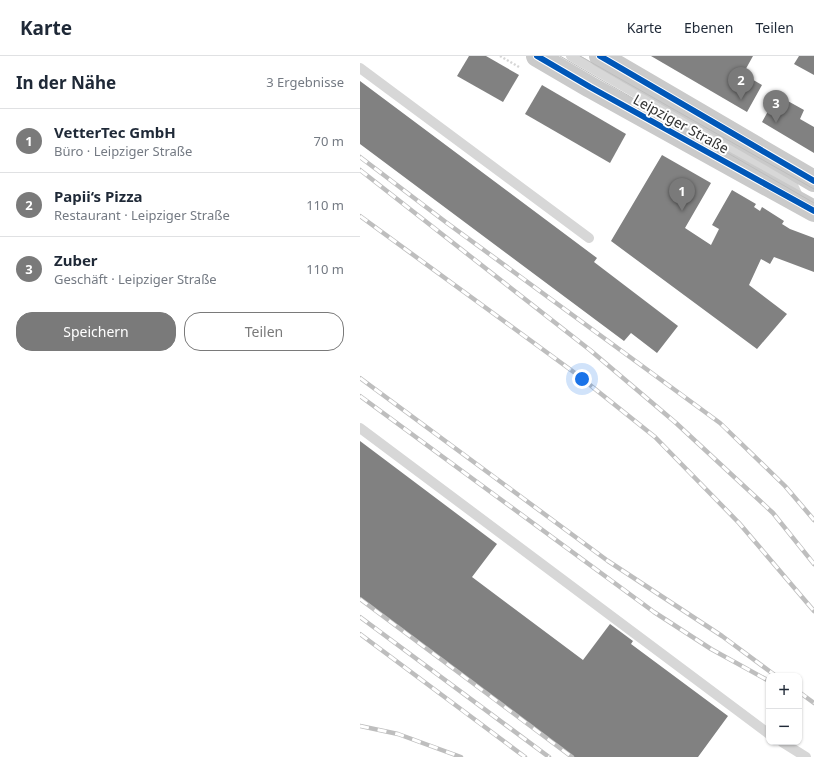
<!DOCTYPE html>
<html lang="de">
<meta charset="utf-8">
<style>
:root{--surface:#fff;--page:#f6f6f7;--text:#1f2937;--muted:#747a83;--line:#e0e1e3;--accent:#7a7a7a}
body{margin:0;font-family:"Noto Sans",sans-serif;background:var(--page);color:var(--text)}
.controls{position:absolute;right:12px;bottom:12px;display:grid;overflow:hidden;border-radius:8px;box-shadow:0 1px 3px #0004}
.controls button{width:36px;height:36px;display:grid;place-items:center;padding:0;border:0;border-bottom:1px solid var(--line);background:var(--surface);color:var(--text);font:20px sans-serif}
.you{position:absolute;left:222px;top:323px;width:14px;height:14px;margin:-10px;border:3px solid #fff;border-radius:50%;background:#1a73e8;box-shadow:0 0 0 6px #1a73e833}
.badge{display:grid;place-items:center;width:26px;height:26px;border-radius:50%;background:var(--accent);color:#fff;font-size:13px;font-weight:700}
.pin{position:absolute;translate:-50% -33px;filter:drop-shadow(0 1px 2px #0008)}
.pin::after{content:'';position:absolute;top:21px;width:14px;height:12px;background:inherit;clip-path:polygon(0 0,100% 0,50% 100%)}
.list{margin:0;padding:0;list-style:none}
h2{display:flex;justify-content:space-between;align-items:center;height:52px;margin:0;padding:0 16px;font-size:17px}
h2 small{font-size:13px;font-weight:400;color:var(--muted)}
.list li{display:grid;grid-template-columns:26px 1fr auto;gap:12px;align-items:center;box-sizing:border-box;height:64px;padding:0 16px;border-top:1px solid var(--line)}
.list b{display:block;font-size:15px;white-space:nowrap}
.list p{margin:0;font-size:13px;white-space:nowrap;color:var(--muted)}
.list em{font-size:13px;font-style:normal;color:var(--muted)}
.actions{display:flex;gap:8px;padding:12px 16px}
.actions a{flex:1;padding:9px 0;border:1px solid var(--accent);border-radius:16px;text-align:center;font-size:14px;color:var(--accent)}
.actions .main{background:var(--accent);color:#fff}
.map{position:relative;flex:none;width:454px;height:701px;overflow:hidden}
header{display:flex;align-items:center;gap:24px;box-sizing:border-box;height:56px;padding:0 20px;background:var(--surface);border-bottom:1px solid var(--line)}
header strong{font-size:19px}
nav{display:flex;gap:22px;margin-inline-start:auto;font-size:14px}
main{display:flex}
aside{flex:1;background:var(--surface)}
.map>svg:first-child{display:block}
.building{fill:#818181}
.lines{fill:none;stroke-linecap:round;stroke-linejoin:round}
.path{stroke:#d6d6d6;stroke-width:2.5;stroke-dasharray:2 2;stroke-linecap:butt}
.lane{stroke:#d7d7d7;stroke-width:10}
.primary{stroke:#cacaca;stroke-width:22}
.tram{stroke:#bebebe;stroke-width:1}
.rail-casing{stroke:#bebebe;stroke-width:4.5}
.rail{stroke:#fff;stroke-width:3;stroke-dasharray:9;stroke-linecap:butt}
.cycleway-casing{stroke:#fff;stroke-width:8}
.cycleway{stroke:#0057b8;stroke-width:6}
.labels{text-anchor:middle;stroke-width:4;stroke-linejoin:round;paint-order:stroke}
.street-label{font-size:14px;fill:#333;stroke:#fff}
</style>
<header>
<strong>Karte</strong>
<nav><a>Karte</a><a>Ebenen</a><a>Teilen</a></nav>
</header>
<main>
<aside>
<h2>In der Nähe<small>3 Ergebnisse</small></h2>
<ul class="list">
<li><span class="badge">1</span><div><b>VetterTec GmbH</b><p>Büro · Leipziger Straße</p></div><em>70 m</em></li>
<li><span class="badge">2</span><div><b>Papii‘s Pizza</b><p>Restaurant · Leipziger Straße</p></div><em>110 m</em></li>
<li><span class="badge">3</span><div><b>Zuber</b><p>Geschäft · Leipziger Straße</p></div><em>110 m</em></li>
</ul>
<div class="actions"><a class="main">Speichern</a><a>Teilen</a></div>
</aside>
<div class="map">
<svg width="454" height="701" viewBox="0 0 454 701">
<rect width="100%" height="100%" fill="#fff"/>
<!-- building -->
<g class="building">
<polygon points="109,0 126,0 159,19 143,46 97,20"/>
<polygon points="291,0 393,0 383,18 402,29 387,56"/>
<polygon points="439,0 454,0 454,19 434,8"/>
<polygon points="0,25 237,202 234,206 318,270 297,297 271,277 264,285 0,88"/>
<polygon points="182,29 266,78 250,107 165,58"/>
<polygon points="417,39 444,54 440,63 454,71 454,97 402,66"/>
<polygon points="302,99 351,127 325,172 351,189 359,173 352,169 372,134 396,148 394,151 400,155 402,151 424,165 422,168 430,173 454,182 454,216 414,201 410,208 401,203 389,229 427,258 397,293 251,185"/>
<polygon points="0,385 137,488 112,521 223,604 250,568 273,585 271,588 368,660 338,701 214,701 0,541"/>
</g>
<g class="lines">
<!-- path -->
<polyline class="path" points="140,0 159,11"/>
<!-- lane -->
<g class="lane">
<polyline points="211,0 432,127 439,142"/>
<polyline points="0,12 229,182"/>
<polyline points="0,372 409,678"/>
<polyline points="422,686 446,701"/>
</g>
<!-- primary -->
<g class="primary">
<polyline points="177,0 230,31 454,155"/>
<polyline points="240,0 454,125"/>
</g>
<!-- tram -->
<g class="tram">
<polyline points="200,0 454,147"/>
<polyline points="220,0 454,133"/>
</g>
<defs>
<g id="rail">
<polyline points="0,101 87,167 360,367 425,430 454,464"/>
<polyline points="0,114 230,294 316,367 413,457 454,508"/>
<polyline points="0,160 215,317 295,381 379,467 454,555"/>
<polyline points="0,322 248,505 362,580 416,620"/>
<polyline points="0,340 294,556 351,593 409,625"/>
<polyline points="0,543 212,701"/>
<polyline points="0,561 189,701"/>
<polyline points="0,578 165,701"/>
<polyline points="439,636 454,647"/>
<polyline points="0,670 38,678 101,701"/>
</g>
</defs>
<!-- rail casing -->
<use href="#rail" class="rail-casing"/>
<!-- rail -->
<use href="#rail" class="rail"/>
<defs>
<g id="cycleway">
<polyline points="177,0 230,31 454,155"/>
<polyline points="240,0 454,125"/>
</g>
</defs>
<!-- cycleway casing -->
<use href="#cycleway" class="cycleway-casing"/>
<!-- cycleway -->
<use href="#cycleway" class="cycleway"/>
</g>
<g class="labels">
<!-- street labels -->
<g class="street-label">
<text transform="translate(321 68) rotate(29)" y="5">Leipziger Straße</text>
</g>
</g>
</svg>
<div class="controls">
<button>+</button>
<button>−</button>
</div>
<div class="you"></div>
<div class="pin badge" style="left:322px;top:155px">1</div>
<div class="pin badge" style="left:381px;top:44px">2</div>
<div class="pin badge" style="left:416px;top:67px">3</div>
</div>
</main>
